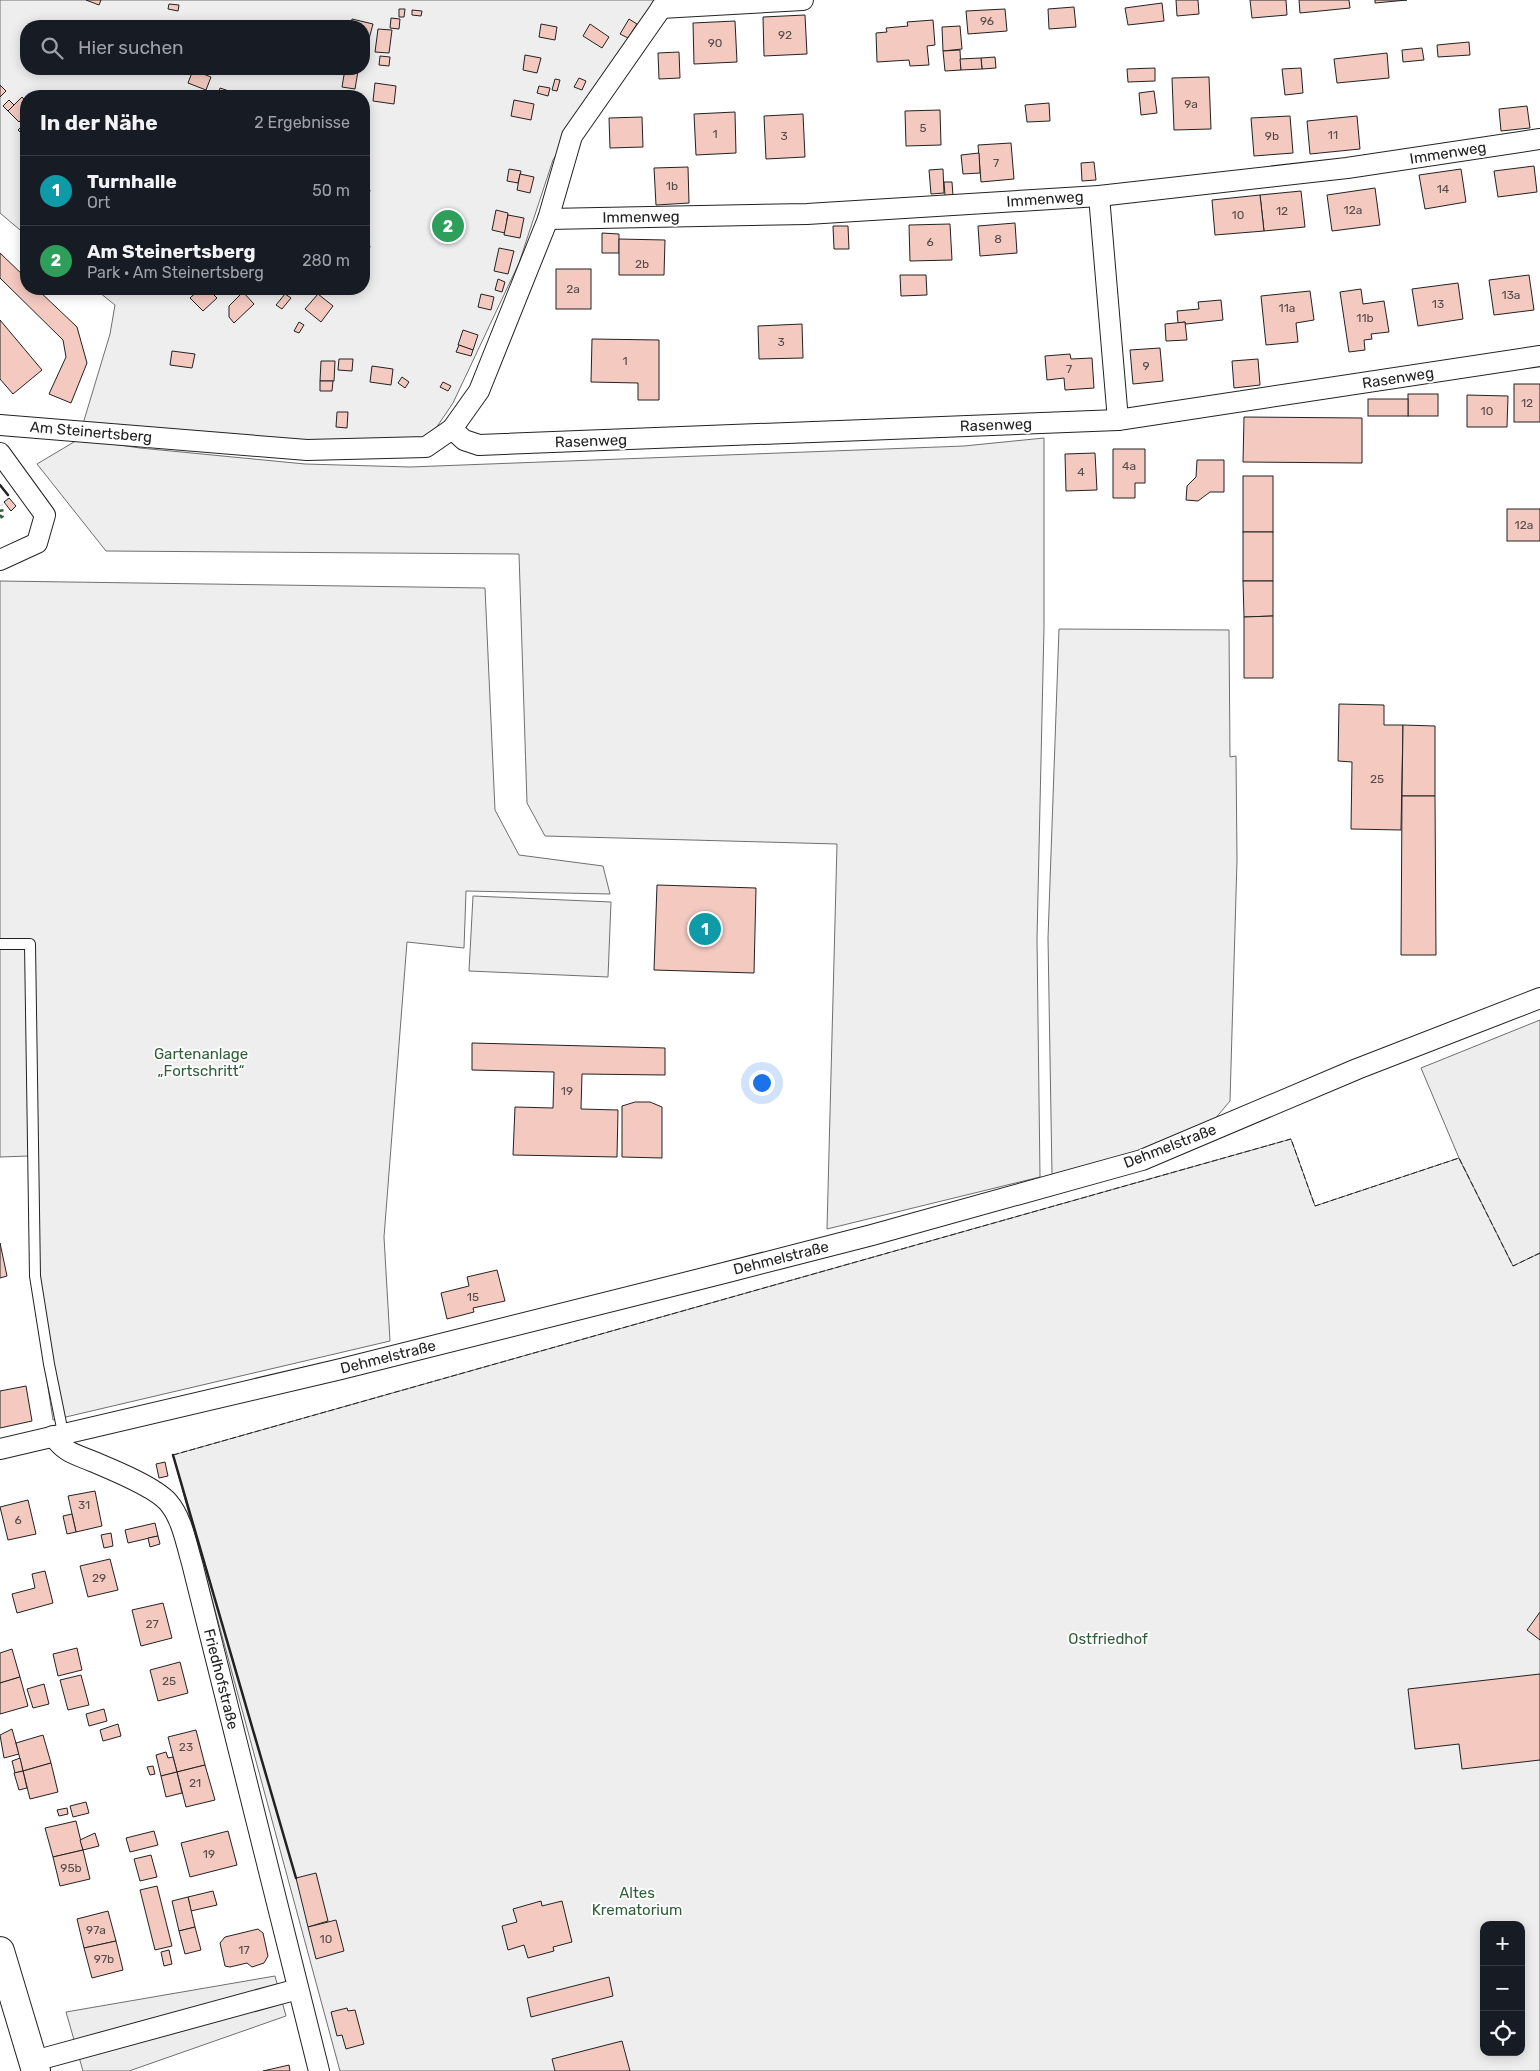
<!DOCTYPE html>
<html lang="de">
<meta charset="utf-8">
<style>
:root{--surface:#171b24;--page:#242831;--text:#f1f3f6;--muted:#9ea1a6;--line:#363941;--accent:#c62828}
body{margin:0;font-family:Rubik,sans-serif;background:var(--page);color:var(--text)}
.controls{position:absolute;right:15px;bottom:15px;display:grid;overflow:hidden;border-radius:10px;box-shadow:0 2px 12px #0003}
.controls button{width:45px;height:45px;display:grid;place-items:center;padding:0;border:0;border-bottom:1px solid var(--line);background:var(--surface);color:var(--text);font:25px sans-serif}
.you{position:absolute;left:761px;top:1082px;width:18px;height:18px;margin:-12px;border:4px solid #fff;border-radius:50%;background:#1a73e8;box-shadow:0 0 0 8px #1a73e833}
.badge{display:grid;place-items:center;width:32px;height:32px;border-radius:50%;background:var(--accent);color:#fff;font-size:16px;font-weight:700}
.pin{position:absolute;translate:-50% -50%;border:2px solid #fff;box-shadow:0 1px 5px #0006}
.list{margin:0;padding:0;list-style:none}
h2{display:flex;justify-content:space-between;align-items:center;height:65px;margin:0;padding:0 20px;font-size:21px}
h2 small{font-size:16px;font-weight:400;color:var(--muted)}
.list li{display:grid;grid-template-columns:32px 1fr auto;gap:15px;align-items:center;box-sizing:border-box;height:70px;padding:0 20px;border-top:1px solid var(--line)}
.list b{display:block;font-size:19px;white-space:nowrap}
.list p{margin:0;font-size:16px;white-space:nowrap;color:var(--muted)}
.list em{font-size:16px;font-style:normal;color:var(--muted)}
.icon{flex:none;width:28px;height:28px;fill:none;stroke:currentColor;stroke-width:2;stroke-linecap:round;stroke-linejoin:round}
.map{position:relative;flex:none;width:1540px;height:2071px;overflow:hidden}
.search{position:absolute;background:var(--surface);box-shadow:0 2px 12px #0003;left:20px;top:20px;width:350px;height:55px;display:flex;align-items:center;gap:12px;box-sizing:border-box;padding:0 18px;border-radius:20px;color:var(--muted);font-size:19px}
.panel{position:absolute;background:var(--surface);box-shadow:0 2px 12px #0003;left:20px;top:90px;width:350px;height:205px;border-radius:20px}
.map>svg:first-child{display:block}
.green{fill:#eee;stroke:#6f6f6f;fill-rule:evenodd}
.parking{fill:#ededed;stroke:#6f6f6f}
.building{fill:#f3c9c0;stroke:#222}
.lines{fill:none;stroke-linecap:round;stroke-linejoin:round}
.lane-casing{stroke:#222;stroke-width:12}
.street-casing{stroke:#222;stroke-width:22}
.secondary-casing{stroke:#222;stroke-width:30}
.lane{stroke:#fff;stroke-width:10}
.street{stroke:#fff;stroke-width:20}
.secondary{stroke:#fff;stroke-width:28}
.hedge{stroke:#2f5e38;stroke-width:4;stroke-dasharray:2.5 4;stroke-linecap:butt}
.fence{stroke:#222;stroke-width:1;stroke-dasharray:6 2.5;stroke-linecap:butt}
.wall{stroke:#222;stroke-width:2.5}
.labels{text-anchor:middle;stroke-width:4;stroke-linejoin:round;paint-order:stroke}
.number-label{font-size:12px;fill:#564c4a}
.street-label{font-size:15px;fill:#222;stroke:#fff}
.park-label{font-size:15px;fill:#2f5e38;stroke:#fff}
</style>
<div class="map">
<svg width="1540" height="2071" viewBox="0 0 1540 2071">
<rect width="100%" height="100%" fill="#fff"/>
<!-- green -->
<g class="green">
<path d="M0 0H657L608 68 553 160 519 263 453 403 434 431 412 445H308L82 427 110 334 115 305 95 289H364V96H26V235L0 213ZM26 26H364V69H26Z"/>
<polygon points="1044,438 1044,627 1037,939 1040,1177 827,1229 837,844 545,836 527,803 519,554 106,551 37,464 79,439 140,448 305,464 410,467 964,446"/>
<polygon points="0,581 485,588 495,810 519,855 603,866 610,894 466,891 464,948 407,942 384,1237 390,1341 53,1420 31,1277 29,1156 0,1157"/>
<polygon points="1059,629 1229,630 1230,757 1236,756 1237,860 1230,1101 1214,1120 1132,1154 1052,1175 1048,938"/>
<polygon points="473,896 611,902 608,977 469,971"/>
<path d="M1291 1139 1315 1206 1459 1158 1513 1265 1540 1253V2071H340L173 1455ZM1484 1925H1521V2052H1484Z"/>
</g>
<!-- parking -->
<g class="parking">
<polygon points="1540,1020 1540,1253 1513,1266 1459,1158 1421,1068"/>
<polygon points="275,1976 286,2016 129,2071 83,2071 66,2012"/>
</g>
<!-- building -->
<g class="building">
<polygon points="86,0 101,0 99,5"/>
<polygon points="1176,0 1198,0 1199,14 1177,16"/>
<polygon points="1250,0 1286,0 1287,15 1252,18"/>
<polygon points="1299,0 1349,0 1350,8 1300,13"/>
<polygon points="1375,0 1407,0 1375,3"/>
<polygon points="1162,3 1164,21 1128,25 1125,8"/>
<polygon points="169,4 179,5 178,11 168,9"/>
<polygon points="1074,7 1076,27 1049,29 1048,9"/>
<polygon points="399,9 405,9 404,17 399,17"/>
<polygon points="1005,9 1007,31 968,34 966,11"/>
<polygon points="412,10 422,11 421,16 412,15"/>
<polygon points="805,15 807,54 764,56 763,17"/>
<polygon points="391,18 400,19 399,29 390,28"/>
<polygon points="352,19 373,24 369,39 364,38 364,26 351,26"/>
<polygon points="629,19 637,24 628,38 620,34"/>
<polygon points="933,20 935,45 927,46 929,65 910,66 909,60 877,62 876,33 887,32 886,28 908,26 907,22"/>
<polygon points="735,21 737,62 694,64 693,23"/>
<polygon points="541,24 557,27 555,40 539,37"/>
<polygon points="590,24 609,37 602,48 583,36"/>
<polygon points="960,26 962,49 943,51 942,27"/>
<polygon points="378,29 392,30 389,53 375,52"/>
<polygon points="1469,42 1470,55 1438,57 1437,45"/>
<polygon points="1422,48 1424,60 1403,62 1402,50"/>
<polygon points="960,50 961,70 945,71 943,51"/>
<polygon points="679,52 680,78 659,79 658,53"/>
<polygon points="1387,53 1389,78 1337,83 1334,59"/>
<polygon points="525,55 541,58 537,73 523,70"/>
<polygon points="380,56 390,57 389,66 379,65"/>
<polygon points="995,57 996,68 982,69 981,58"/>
<polygon points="981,58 982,69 961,70 960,59"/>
<polygon points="1155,68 1155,81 1128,82 1127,69"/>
<polygon points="1301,68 1303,93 1285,95 1282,69"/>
<polygon points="345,69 358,71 355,89 342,87"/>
<polygon points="193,70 211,77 206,90 188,83"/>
<polygon points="1209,77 1211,129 1174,130 1172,78"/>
<polygon points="579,78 586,81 582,90 574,87"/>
<polygon points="555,79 560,80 557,91 552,90"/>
<polygon points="375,83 396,86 394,104 373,101"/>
<polygon points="0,85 6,91 0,97"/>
<polygon points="539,86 550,88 548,96 537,93"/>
<polygon points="220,88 241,95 241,96 218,96"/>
<polygon points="1154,91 1157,113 1141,115 1139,93"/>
<polygon points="22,97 26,101 26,114 19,122 8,111"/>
<polygon points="9,100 14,105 8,111 3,106"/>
<polygon points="514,100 534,104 531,120 511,116"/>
<polygon points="1049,103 1050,121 1027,122 1025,105"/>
<polygon points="1527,106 1530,128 1501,131 1499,109"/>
<polygon points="940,110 941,145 906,146 905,111"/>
<polygon points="735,112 736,153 696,155 694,114"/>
<polygon points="803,114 805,157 766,159 764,116"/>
<polygon points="1290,116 1293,153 1254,156 1251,118"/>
<polygon points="1357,116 1360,149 1310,154 1307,121"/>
<polygon points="642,117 643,147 610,148 609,118"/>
<polygon points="26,122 26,138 18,130"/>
<polygon points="1011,143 1014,179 981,182 978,145"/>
<polygon points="979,153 980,173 963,174 961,155"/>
<polygon points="1094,162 1096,180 1082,181 1081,163"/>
<polygon points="1534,166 1537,192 1498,197 1494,171"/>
<polygon points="688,167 689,203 656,205 654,168"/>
<polygon points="509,169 521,171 518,183 507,181"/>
<polygon points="943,169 944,193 931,194 929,170"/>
<polygon points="1461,169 1466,202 1425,209 1419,175"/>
<polygon points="520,174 534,177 530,193 517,190"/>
<polygon points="944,182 952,182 953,196 945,196"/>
<polygon points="364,188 370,190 365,213 364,212"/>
<polygon points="1375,188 1380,225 1332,231 1327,195"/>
<polygon points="1301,191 1305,227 1264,231 1260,195"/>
<polygon points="1260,195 1264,231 1215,235 1212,200"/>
<polygon points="446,209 455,210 454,221 445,219"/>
<polygon points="496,210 508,213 505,233 492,230"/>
<polygon points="508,215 524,218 520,238 504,235"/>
<polygon points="1015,223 1017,253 980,256 978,226"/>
<polygon points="950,224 952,260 910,261 909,225"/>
<polygon points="833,226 848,226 849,249 834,249"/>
<polygon points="602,233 619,234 619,253 602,253"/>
<polygon points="619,239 665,240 664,275 619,275"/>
<polygon points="364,244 370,246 366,263 364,262"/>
<polygon points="499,248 514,251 508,274 494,271"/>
<polygon points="0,253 26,278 26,289 37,289 77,327 87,363 71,403 49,394 66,357 63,340 0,278"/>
<rect x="556" y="269" width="35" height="40"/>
<polygon points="900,275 926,275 927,295 901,296"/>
<polygon points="1529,275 1534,310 1494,315 1489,280"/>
<polygon points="498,279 505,282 502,292 495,290"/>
<polygon points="1458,283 1463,319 1418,326 1412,289"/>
<polygon points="200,289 208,289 217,298 203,311 190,298"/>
<polygon points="1361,289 1363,304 1384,301 1389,332 1371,334 1372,339 1364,340 1365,350 1349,352 1340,292"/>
<polygon points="1310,291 1314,320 1296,323 1298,342 1266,345 1261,296"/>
<polygon points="243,292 254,304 234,323 229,317 229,306"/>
<polygon points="285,294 291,298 282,309 276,305"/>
<polygon points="318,294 333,306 321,322 305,309"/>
<polygon points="481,294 494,297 491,310 478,307"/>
<polygon points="1221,300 1223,320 1186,324 1185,322 1178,323 1177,311 1199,309 1198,302"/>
<polygon points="0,320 42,370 13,394 0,379"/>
<polygon points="299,322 304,325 299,333 294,331"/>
<polygon points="1185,322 1187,340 1166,341 1165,324"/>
<polygon points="802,324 803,358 759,359 758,326"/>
<polygon points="463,330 478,335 473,350 458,345"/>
<polygon points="592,339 659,340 659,400 638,400 638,383 591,382"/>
<polygon points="459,345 473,350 471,356 456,352"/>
<polygon points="1160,348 1163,381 1133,384 1130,350"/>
<polygon points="172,351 195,354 192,368 170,365"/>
<polygon points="1070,354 1071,359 1092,358 1094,388 1065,390 1064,378 1047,380 1045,356"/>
<polygon points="339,359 353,359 352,371 338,370"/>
<polygon points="1258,359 1260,385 1234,388 1232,361"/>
<polygon points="321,361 335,361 334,381 320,381"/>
<polygon points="372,366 393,369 391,385 370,382"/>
<polygon points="402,377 409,382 405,388 398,383"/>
<polygon points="320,381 333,381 332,391 320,391"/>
<polygon points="443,382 451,386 448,391 440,387"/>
<rect x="1514" y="384" width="26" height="38"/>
<rect x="1408" y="394" width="30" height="22"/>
<polygon points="1467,395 1508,396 1507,427 1467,427"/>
<rect x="1368" y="399" width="40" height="17"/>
<polygon points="337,412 348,412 347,428 336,427"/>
<polygon points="1244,417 1362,418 1362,463 1243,462"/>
<polygon points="1113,449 1145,449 1145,483 1135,483 1135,498 1113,498"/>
<polygon points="1095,453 1097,490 1066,491 1065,454"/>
<polygon points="1197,460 1224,460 1224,492 1210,492 1198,501 1186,500 1187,486 1196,477"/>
<rect x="1243" y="476" width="30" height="56"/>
<polygon points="9,498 16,506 11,511 4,502"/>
<rect x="1507" y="509" width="33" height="32"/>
<rect x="1243" y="532" width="30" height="49"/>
<polygon points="1243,581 1273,581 1273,616 1244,617"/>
<polygon points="1273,616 1273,678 1244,678 1244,617"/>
<polygon points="1339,704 1384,705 1384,725 1403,725 1401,830 1351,829 1352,762 1338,761"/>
<polygon points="1403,725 1435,726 1435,796 1402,796"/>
<polygon points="1402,796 1435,796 1436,955 1401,955"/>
<polygon points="657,885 756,888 754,973 654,970"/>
<polygon points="472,1043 665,1048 665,1075 582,1074 581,1109 618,1110 617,1157 513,1155 515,1107 553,1108 554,1072 472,1070"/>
<polygon points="635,1102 650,1102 662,1107 662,1158 622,1157 622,1106"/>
<polygon points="0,1243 7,1276 0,1278"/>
<polygon points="497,1270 505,1301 473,1308 474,1312 447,1319 441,1293 469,1286 467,1277"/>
<polygon points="26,1386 32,1421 0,1428 0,1391"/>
<polygon points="165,1462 168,1476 159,1478 156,1464"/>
<polygon points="95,1491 102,1526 76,1532 68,1496"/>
<polygon points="28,1500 36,1534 8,1540 0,1507"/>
<polygon points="72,1514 76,1532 67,1534 63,1516"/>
<polygon points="155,1523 158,1536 128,1543 125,1530"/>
<polygon points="111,1533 113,1546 104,1548 101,1535"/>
<polygon points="158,1536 160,1544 150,1547 148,1538"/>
<polygon points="110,1559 118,1590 88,1597 80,1566"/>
<polygon points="45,1571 53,1603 17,1613 12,1594 35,1588 32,1574"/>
<polygon points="163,1603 172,1638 141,1646 132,1610"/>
<polygon points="1540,1612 1540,1640 1527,1630"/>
<polygon points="77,1648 82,1670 58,1676 53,1654"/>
<polygon points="12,1649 20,1677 0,1683 0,1653"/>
<polygon points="180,1662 188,1693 158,1701 150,1670"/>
<polygon points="1540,1674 1540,1760 1462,1769 1459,1744 1415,1749 1408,1689"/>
<polygon points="81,1675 89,1705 68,1710 60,1680"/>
<polygon points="20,1677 28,1706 0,1714 0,1683"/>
<polygon points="44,1684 49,1704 33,1708 27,1689"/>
<polygon points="104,1709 107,1721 89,1726 86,1714"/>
<polygon points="118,1724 121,1736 103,1741 100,1730"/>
<polygon points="12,1729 19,1754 4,1758 0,1735"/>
<polygon points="196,1730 205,1765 177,1772 168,1737"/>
<polygon points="43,1735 51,1763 23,1771 16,1743"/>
<polygon points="166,1752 168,1758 173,1757 177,1772 161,1776 156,1755"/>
<polygon points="20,1758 23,1771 15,1773 12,1761"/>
<polygon points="51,1763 58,1792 30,1799 23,1771"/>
<polygon points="205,1765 215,1800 186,1807 177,1772"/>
<polygon points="153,1766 155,1774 150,1775 147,1767"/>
<polygon points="23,1771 27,1788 19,1790 14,1773"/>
<polygon points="177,1772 182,1793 166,1797 161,1776"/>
<polygon points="86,1802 89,1813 73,1817 70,1806"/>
<polygon points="67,1808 68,1814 59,1816 57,1810"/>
<polygon points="76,1821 83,1850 53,1857 45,1828"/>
<polygon points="154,1831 158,1845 130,1852 126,1838"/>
<polygon points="228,1831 237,1865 190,1877 181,1843"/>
<polygon points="95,1833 99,1846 83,1850 80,1840"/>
<polygon points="83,1850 90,1879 60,1886 53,1857"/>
<polygon points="151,1855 157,1877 140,1881 134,1859"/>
<polygon points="316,1873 328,1921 308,1927 296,1878"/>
<polygon points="157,1886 172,1946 155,1950 140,1890"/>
<polygon points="213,1891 217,1905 191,1911 188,1897"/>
<polygon points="188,1897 195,1927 179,1931 172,1901"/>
<polygon points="541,1901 542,1906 562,1901 572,1942 553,1947 554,1951 528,1958 524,1945 508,1950 502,1926 517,1922 513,1909"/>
<polygon points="108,1911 116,1941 84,1948 77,1919"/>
<polygon points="336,1920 344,1951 316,1959 308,1927"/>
<polygon points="195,1927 201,1950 185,1954 179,1931"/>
<polygon points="258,1929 263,1933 268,1956 264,1963 252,1967 247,1963 230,1967 225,1966 220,1943 225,1937"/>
<polygon points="116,1941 123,1970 92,1978 84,1948"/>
<polygon points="169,1950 172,1964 164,1966 161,1952"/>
<polygon points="609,1977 613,1996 531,2017 527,1998"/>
<polygon points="347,2008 348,2011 355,2010 364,2044 346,2049 342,2035 337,2036 331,2012"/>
<polygon points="622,2041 630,2071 555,2071 552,2059"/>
<polygon points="289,2065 290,2071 263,2071"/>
</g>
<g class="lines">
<defs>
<polyline id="lane" points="0,944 30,944 35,1276 49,1364 63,1433"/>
<g id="street">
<polyline points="661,8 803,0"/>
<polyline points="1099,196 1118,420"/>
<polyline points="548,219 807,214 1099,196 1347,168 1540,139"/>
<polyline points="0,425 307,450 426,447 452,429 479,391 548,219 572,136 667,0"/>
<polyline points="452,429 464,440 479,445 1118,420 1540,356"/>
<polyline points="0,453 45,515 37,543 0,560"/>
<path d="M53 1436C65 1453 75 1454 94 1462 113 1470 155 1487 168 1502 182 1518 186 1543 192 1563L319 2071"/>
<polyline points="0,1449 341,1369 724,1273 872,1235 1142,1160 1357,1069 1540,998"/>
<polyline points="34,2061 298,1989"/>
</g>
<polyline id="secondary" points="0,1951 36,2071"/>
</defs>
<!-- lane casing -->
<use href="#lane" class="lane-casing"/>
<!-- street casing -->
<use href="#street" class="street-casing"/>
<!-- secondary casing -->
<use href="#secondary" class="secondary-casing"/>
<!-- lane -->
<use href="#lane" class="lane"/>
<!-- street -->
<use href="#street" class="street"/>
<!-- secondary -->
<use href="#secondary" class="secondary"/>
<!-- hedge -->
<polyline class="hedge" points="0,517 2,516 1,505"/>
<!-- fence -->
<polyline class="fence" points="173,1455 1291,1139 1315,1206 1459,1158 1513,1266 1540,1253"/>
<!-- wall -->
<g class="wall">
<polyline points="0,485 8,495"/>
<polyline points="173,1455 296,1878"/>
</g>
</g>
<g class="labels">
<!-- number labels -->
<g class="number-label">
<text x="987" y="25">96</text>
<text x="785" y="39">92</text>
<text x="715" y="47">90</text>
<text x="1191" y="108">9a</text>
<text x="923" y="132">5</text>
<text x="715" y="138">1</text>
<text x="1333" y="139">11</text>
<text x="784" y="140">3</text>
<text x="1272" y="140">9b</text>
<text x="996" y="167">7</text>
<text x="672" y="190">1b</text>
<text x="1443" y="193">14</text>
<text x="1353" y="214">12a</text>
<text x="1282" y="215">12</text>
<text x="1238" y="219">10</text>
<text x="998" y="243">8</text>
<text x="930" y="246">6</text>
<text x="642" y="268">2b</text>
<text x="573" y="293">2a</text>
<text x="1511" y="299">13a</text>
<text x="1438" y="308">13</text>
<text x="1287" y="312">11a</text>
<text x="1365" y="322">11b</text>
<text x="781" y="346">3</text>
<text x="625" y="365">1</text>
<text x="1146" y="370">9</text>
<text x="1069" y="373">7</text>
<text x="1527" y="407">12</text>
<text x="1487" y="415">10</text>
<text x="1129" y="470">4a</text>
<text x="1081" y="476">4</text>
<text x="1524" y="529">12a</text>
<text x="1377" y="783">25</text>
<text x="567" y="1095">19</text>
<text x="473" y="1301">15</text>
<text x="84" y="1509">31</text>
<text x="18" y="1524">6</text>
<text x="99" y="1582">29</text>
<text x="152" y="1628">27</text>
<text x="169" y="1685">25</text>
<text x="186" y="1751">23</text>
<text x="195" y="1787">21</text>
<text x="209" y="1858">19</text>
<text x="71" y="1872">95b</text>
<text x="96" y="1934">97a</text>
<text x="326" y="1943">10</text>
<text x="244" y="1954">17</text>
<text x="104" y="1963">97b</text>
</g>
<!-- street labels -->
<g class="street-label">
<text transform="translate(1448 153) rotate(-9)" y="5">Immenweg</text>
<text transform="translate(1045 199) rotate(-4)" y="5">Immenweg</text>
<text transform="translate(641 217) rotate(-1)" y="5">Immenweg</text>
<text transform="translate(1398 378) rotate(-9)" y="5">Rasenweg</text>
<text transform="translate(996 425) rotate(-2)" y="5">Rasenweg</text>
<text transform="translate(91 432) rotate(5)" y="5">Am Steinertsberg</text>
<text transform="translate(591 441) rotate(-2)" y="5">Rasenweg</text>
<text transform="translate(1170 1146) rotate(-21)" y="5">Dehmelstraße</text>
<text transform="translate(781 1258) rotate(-14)" y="5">Dehmelstraße</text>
<text transform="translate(388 1357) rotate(-14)" y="5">Dehmelstraße</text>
<text transform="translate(221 1679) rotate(76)" y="5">Friedhofstraße</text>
</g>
<!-- park labels -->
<g class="park-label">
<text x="201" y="1059">Gartenanlage<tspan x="201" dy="17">„Fortschritt“</tspan></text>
<text x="1108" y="1644">Ostfriedhof</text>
<text x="637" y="1898">Altes<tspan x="637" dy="17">Krematorium</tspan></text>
</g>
</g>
</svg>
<div class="controls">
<button>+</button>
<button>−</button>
<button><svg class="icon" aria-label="locate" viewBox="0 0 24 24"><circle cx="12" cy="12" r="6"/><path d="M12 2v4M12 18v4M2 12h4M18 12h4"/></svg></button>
</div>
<div class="you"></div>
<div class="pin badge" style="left:705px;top:929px;background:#0f9aa8">1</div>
<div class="pin badge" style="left:448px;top:226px;background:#2e9e5b">2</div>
<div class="search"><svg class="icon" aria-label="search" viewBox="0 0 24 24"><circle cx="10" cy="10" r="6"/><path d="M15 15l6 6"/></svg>Hier suchen</div>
<section class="panel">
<h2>In der Nähe<small>2 Ergebnisse</small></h2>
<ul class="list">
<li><span class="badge" style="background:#0f9aa8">1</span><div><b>Turnhalle</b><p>Ort</p></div><em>50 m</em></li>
<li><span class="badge" style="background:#2e9e5b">2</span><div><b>Am Steinertsberg</b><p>Park · Am Steinertsberg</p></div><em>280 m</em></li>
</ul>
</section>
</div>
